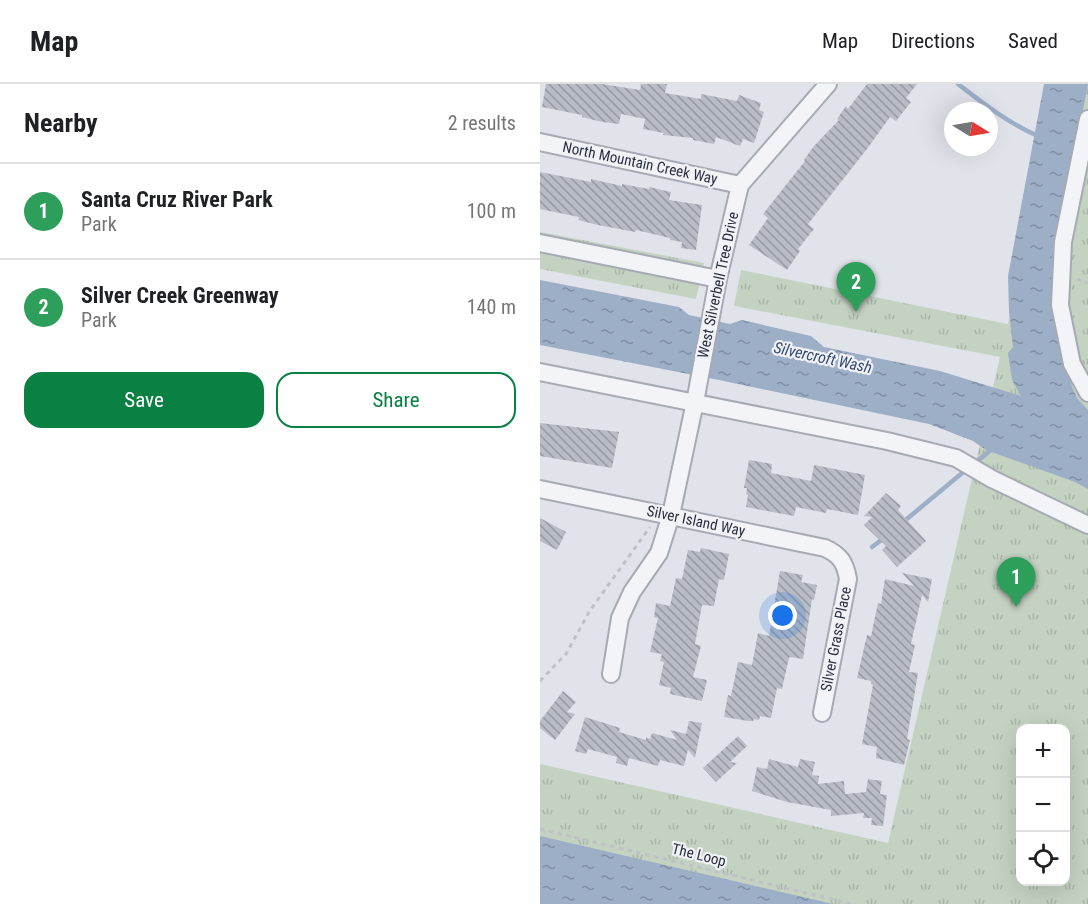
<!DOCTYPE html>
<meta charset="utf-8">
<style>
:root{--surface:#fff;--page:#f6f6f6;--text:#202124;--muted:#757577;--line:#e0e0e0;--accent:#0b8043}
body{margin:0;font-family:"Roboto Condensed",sans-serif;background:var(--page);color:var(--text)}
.controls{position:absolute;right:18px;bottom:18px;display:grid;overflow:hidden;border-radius:12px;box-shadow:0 6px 24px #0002}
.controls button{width:54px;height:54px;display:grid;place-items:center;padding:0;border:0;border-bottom:2px solid var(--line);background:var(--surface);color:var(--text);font:30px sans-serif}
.compass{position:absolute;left:404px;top:18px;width:54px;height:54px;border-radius:50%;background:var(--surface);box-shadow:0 6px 24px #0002;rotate:101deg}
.you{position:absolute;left:243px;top:532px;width:21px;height:21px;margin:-15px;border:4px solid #fff;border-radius:50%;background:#1a73e8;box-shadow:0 0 0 9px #1a73e833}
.badge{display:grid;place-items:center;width:39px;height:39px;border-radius:50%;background:var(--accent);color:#fff;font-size:20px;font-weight:700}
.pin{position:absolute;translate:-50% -50px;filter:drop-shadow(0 2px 3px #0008)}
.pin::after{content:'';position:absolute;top:32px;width:21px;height:18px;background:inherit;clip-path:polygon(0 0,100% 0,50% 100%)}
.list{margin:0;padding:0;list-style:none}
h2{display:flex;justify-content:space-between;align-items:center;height:78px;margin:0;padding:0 24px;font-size:26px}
h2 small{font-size:20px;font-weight:400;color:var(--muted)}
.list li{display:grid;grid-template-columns:39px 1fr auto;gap:18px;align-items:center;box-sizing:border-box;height:96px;padding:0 24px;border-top:2px solid var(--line)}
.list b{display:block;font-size:22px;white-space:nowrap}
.list p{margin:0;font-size:20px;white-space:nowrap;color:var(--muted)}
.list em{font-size:20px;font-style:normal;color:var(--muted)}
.actions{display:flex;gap:12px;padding:18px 24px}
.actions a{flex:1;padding:14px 0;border:2px solid var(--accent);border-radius:18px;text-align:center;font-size:21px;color:var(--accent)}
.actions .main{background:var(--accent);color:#fff}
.icon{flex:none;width:33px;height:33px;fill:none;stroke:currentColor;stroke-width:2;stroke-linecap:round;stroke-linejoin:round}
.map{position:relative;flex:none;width:548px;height:820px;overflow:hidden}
header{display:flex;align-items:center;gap:36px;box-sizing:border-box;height:84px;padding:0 30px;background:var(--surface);border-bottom:2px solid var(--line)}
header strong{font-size:28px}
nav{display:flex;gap:33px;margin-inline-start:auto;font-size:21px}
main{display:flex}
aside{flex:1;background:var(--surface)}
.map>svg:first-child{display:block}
.grass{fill:url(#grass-tufts);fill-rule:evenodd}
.water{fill:url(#water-ripples)}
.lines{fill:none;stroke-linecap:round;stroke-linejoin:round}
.stream{stroke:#9daec7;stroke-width:4.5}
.building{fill:url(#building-back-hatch)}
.minor-casing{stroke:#a6aab3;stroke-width:20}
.path{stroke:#bfc1c7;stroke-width:3;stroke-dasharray:4.5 4.5;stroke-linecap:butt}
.minor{stroke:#f3f4f7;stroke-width:16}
.labels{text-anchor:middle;stroke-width:4.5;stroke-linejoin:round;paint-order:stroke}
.street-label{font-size:15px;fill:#2a303f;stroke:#f0f2f6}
.water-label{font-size:16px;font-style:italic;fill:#354b72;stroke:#f0f2f6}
</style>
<header>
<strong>Map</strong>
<nav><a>Map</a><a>Directions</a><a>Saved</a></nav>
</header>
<main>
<aside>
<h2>Nearby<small>2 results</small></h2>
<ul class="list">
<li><span class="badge" style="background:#2e9e5b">1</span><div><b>Santa Cruz River Park</b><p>Park</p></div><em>100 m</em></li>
<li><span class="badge" style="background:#2e9e5b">2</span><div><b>Silver Creek Greenway</b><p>Park</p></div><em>140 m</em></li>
</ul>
<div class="actions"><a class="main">Save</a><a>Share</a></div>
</aside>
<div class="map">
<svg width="548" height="820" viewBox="0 0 548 820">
<defs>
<pattern id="grass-tufts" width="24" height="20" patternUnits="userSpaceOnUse" patternTransform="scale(1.5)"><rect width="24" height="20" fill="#c4d2c2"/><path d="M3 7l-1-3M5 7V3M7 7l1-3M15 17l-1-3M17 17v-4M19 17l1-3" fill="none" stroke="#a9b5a8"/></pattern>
<pattern id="water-ripples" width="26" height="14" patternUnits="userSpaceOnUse" patternTransform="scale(1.5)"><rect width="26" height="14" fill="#9daec7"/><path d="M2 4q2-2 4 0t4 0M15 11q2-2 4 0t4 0" fill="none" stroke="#808ea3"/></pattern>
<pattern id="building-back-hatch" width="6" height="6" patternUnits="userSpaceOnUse" patternTransform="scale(1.5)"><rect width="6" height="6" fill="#b8bcc5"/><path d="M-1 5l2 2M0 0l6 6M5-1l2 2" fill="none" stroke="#9699a1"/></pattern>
</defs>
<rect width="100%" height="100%" fill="#e0e3e9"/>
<!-- grass -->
<g class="grass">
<path d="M520 0H548V820H0V680L348 759 460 273 194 222 201 186 468 240ZM481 644H526V798H481Z"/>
<polygon points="0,148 164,179 156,215 0,185"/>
</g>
<!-- water -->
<g class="water">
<polygon points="504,0 548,0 517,162 512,204 518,252 524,263 532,303 537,314 548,326 548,405 535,398 446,366 433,357 389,340 179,296 0,261 0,196 139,223 149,231 190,240 202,236 271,252 284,263 400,287 481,312 472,296 468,269 473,263 469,228 468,192"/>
<polygon points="0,752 293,820 0,820"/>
</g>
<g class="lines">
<!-- stream -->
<g class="stream">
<path d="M418 0C444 20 468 39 498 52"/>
<polyline points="434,380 453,364"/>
<polyline points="362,439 427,385"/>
<polyline points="332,463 344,454"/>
</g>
</g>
<!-- building -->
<g class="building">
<polygon points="6,0 62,0 100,6 101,0 127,0 125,9 161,15 161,10 197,17 199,11 221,19 219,26 224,28 214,59 203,55 200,62 176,53 174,60 153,56 153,54 123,51 124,49 103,45 105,35 81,30 79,40 62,38 42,33 42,31 2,23"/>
<polygon points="327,0 377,0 366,14 371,18 356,37 350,33 327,65 268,140 274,145 258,165 260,167 247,186 209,161 228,134 223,130 265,77 264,76 274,62 299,36 297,35 306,22 308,25"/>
<polygon points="0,88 51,98 51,95 82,102 82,100 109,105 109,103 131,108 129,116 162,121 156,166 141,164 142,158 130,156 130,154 96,146 95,148 58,141 38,136 39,133 0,125"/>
<polygon points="0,339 79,348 72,384 0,372"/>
<polygon points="209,376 232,380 231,389 271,397 274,381 325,391 318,431 287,425 286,429 256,423 254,432 206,423 208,411 206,410 207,404 204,404"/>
<polygon points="346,409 361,422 358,426 386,457 357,483 342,466 346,462 324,441 332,433 324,432"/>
<polygon points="0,434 26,448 17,466 0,457"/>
<polygon points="161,464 189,470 184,496 179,495 174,522 162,521 155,560 161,562 153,593 167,596 162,617 130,610 131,604 119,601 124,578 120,577 122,570 110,568 118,534 114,533 116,519 130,522 136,494 142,495 148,466 160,468"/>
<polygon points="240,487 263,491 261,498 277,501 274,516 272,515 263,575 250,573 249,574 242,605 237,604 231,634 220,632 219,636 214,635 213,637 208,637 184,633 188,611 191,612 198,578 212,581 218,549 229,552"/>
<polygon points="362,489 392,495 388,518 382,511 371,560 375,561 369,588 378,589 367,655 370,656 364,681 336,674 337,663 322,660 333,601 331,600 331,597 317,594 327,551 331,552 338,519 341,520 345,495 374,502"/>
<polygon points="23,607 36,618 27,628 35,630 15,656 0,644 0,637"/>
<polygon points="45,633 80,644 79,648 106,656 106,653 110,655 112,649 137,656 130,646 146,650 149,637 162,639 155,674 148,666 144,682 120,676 118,682 89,674 87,682 76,679 77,673 48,665 46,670 35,667"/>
<polygon points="198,652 207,662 190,678 197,679 176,698 163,684"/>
<polygon points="229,675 258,683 260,675 275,678 272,691 279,692 278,700 304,697 305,710 326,708 328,695 342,697 340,710 347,711 343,742 331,741 332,734 323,734 324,729 291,732 291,726 247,718 212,707 217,683 227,685"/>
</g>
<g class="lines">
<defs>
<g id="minor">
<polyline points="548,35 523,158 520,221 532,280 548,309"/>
<polyline points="0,58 200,101"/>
<polyline points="0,159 178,195"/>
<polyline points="0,288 347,357 416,374 452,395 548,441"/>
<path d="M0 405 285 464C300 471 305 478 308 495L282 629"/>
<polyline points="71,590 80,534 92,508 119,469 131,431 155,318 178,195 200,101 288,0"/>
</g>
</defs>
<!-- minor casing -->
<use href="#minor" class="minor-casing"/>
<!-- path -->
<g class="path">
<polyline points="537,195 548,199"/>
<polyline points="0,597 26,570 49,528 110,443"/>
<polyline points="0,745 312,820"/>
</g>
<!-- minor -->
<use href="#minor" class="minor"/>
</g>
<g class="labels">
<!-- street labels -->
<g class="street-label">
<text transform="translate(100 79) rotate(12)" y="5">North Mountain Creek Way</text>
<text transform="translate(178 201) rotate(-78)" y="5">West Silverbell Tree Drive</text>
<text transform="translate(156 437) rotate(12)" y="5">Silver Island Way</text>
<text transform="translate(296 555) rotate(-79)" y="5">Silver Grass Place</text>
<text transform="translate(159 771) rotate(14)" y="5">The Loop</text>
</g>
<!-- water labels -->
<g class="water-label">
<text transform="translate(283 273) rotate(12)" y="6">Silvercroft Wash</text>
</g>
</g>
</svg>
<div class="controls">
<button>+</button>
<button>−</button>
<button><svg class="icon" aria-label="locate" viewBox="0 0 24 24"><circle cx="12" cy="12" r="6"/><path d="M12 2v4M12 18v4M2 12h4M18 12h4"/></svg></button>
</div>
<svg class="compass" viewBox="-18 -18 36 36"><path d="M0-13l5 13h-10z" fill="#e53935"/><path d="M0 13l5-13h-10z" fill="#757577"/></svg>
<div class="you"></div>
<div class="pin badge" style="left:476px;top:523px;background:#2e9e5b">1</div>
<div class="pin badge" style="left:316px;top:228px;background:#2e9e5b">2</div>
</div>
</main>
